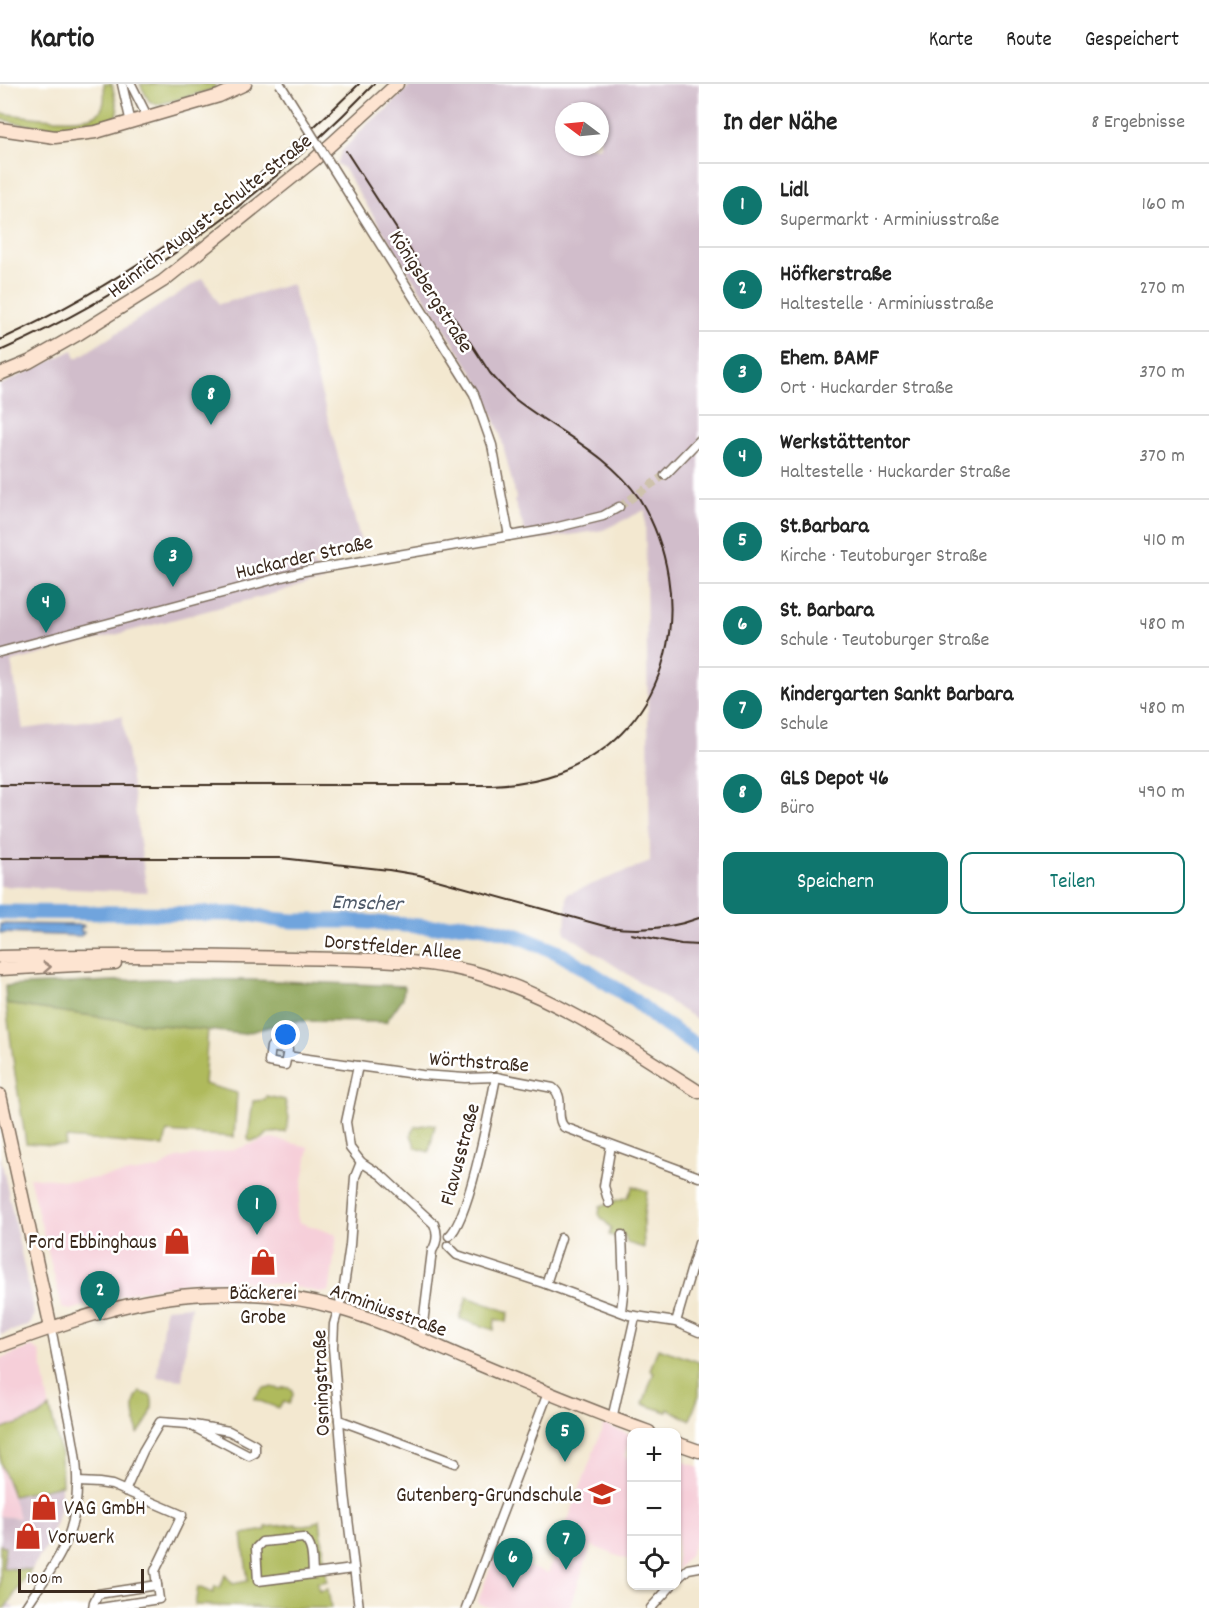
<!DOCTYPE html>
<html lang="de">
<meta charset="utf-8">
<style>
:root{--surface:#fff;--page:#f6f6f6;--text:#222;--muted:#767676;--line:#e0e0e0;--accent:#0f766e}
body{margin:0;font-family:Dekko,sans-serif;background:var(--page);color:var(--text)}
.controls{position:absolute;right:18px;bottom:18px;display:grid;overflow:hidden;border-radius:12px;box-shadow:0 2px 4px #0004}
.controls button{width:54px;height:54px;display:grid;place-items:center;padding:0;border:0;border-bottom:2px solid var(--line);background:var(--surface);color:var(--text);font:30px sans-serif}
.compass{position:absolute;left:555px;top:18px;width:54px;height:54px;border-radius:50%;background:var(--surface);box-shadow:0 2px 4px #0004;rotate:286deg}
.scale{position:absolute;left:18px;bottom:15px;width:126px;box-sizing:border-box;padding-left:6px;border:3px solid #3b2a1e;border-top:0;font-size:16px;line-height:21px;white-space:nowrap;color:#3b2a1e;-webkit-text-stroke:4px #fff;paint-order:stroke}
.you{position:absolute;left:286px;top:951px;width:21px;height:21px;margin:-15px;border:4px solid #fff;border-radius:50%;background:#1a73e8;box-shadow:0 0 0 9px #1a73e833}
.badge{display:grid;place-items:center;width:39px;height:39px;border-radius:50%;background:var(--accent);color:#fff;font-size:20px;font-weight:700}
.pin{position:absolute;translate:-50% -50px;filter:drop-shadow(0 2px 3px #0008)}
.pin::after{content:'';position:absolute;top:32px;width:21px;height:18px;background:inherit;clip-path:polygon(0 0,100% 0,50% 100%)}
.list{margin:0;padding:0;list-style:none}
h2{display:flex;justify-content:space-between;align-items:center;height:78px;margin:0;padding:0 24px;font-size:26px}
h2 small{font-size:20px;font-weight:400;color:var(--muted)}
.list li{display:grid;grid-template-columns:39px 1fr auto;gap:18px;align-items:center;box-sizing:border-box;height:84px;padding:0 24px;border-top:2px solid var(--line)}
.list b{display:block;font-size:22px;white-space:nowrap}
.list p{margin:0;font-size:20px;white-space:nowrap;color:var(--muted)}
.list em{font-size:20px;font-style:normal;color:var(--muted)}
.actions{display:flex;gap:12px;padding:18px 24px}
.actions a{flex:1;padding:14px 0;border:2px solid var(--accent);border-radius:12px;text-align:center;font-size:21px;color:var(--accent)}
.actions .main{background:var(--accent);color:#fff}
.icon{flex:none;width:33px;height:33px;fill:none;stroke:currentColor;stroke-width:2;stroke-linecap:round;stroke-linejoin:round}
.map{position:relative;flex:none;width:699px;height:1524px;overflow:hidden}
header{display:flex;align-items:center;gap:36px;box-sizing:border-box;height:84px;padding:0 30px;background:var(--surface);border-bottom:2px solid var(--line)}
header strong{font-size:28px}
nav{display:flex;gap:33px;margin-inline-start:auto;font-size:21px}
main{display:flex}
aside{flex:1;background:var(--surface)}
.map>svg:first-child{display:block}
.built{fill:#f6cfd9}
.industrial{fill:#d1bdcb;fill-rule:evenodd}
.green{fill:#afba5c;stroke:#75723d;stroke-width:1.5}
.forest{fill:#8ba254;stroke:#636639;stroke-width:1.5}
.water{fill:#70a4dd;stroke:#56677e;stroke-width:1.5}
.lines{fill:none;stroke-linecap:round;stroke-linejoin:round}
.river{stroke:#70a4dd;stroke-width:15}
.street-tunnel{stroke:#cec2ac;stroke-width:8;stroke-dasharray:8 4;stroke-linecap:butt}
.street-casing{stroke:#7b6c5c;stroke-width:11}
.secondary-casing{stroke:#7b6c5c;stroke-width:15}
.street{stroke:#fff;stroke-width:8}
.secondary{stroke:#fde4d1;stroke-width:12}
.rail{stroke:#3b2a1e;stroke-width:2}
.street-bridge-casing{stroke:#7b6c5c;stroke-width:11;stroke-linecap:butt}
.street-bridge{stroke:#fff;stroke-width:8}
.oneway{stroke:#9c8778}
.labels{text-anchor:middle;stroke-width:5;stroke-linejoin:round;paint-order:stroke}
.street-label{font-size:21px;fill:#3b2a1e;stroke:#fff}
.poi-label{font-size:21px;fill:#3b2a1e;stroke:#fff;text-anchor:end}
.water-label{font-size:22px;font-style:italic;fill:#505b6a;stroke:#fff}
</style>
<header>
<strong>Kartio</strong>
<nav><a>Karte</a><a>Route</a><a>Gespeichert</a></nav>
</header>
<main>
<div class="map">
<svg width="699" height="1524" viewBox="0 0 699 1524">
<rect width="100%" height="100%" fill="#fff"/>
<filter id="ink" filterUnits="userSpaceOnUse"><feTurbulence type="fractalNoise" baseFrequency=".0167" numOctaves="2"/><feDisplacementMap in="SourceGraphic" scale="12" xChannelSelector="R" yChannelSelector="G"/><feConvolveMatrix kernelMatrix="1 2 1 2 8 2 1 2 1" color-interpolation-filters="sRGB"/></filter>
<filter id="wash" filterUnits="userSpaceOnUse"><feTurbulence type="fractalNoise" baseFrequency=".008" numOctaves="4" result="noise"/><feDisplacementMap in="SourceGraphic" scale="24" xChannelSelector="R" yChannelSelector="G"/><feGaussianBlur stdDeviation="1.35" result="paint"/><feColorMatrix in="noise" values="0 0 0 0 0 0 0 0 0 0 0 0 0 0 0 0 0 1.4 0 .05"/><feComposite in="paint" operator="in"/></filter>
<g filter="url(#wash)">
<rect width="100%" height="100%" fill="#f3e8d0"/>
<!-- built -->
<g class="built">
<polygon points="271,1054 309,1063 297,1131 299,1138 337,1151 330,1204 328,1208 318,1208 287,1201 239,1197 187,1198 135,1208 70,1226 62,1223 29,1093 76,1097 157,1085 177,1074 236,1065"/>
<polygon points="32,1263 40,1268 60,1385 20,1434 0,1432 0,1275"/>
<polygon points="604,1340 631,1351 624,1372 631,1376 631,1477 592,1462 595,1453 569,1524 542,1522 541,1524 491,1524 477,1519 495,1472 548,1489"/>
<polygon points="676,1375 699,1383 699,1449 690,1470 677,1486"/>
</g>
<!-- industrial -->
<g class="industrial">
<path d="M411 0H699V937L565 849 567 810 650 778 645 426 603 446 529 457 514 417 516 414 500 349 481 302 343 84 337 80 341 68 367 40 386 26ZM564 27H600V63H564Z"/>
<polygon points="203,194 219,220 292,200 363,466 309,476 325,496 11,578 23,645 122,632 147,808 0,802 0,301 73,266 76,275"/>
<polygon points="0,1070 34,1229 32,1237 29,1241 0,1251"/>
<polygon points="191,1222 182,1296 157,1293 165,1224"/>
<polygon points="61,1400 61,1419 56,1438 44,1466 9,1520 15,1524 0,1524 0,1432 20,1434 11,1410"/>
</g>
<!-- green -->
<g class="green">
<path d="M104 0H112L118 28 117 32C85 49 33 44 0 35V29C18 31 90 43 100 27 106 20 104 8 104 0Z"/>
<polygon points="140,0 215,0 215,5 157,21 149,17"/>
<polygon points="6,920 151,940 208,945 204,1000 237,1009 234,1053 167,1048 164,1062 66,1054 65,1062 26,1059 15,990"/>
<polygon points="266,1012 285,1016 289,1034 286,1048 268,1049 262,1055 250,1057 248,1055 253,1017 265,1016"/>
<polygon points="430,1040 435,1041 429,1068 416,1064 411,1051 415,1043"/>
<polygon points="633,1102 647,1107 643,1139 644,1164 627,1159 625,1152 616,1153 609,1151 611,1144 599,1131 600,1122 628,1113"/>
<polygon points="467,1213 509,1228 506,1238 495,1235 494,1246 460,1235"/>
<polygon points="658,1264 699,1278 699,1311 690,1336 668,1325 667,1328 643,1320 654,1288 650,1286"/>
<polygon points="271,1303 280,1305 285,1303 292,1305 293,1311 289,1320 284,1318 278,1324 254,1315 263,1304"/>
<path d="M140 1308 151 1312C156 1327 146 1338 138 1350 136 1336 129 1320 140 1308Z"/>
<polygon points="50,1324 61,1371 62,1401 13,1412 0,1378 0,1346 37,1333"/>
<polygon points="320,1435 327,1497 317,1499 319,1507 328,1505 331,1524 250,1524 258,1523 195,1521 198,1503 213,1509 215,1502 220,1504 225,1491 233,1500 248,1497 242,1450 266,1446 266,1443 296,1440 296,1442 312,1440"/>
<polygon points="0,1461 5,1462 3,1484 31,1486 5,1524 0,1524"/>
</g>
<!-- forest -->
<polygon class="forest" points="154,895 252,896 404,902 403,914 386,938 290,937 243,950 151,940 6,920 5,902"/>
<!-- water -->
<polygon class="water" points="0,840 83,841 84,843 81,843 81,848 84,848 81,852 2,849 0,849"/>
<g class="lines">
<!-- river -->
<polyline class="river" points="0,828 249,830 272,835 293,837 353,837 431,843 463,840 485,843 518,852 559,869 590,888 634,916 658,936 699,963"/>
</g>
</g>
<g filter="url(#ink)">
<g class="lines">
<!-- street-tunnel -->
<polyline class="street-tunnel" points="619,423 665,391"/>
<defs>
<g id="street">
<polyline points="122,0 131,39"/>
<polyline points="131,0 148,34"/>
<polyline points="332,83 474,310 492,361 509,452"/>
<polyline points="665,391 699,356"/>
<polyline points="0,568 305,487 550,445 603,432 619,423"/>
<polygon points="271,963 288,966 285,981 269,978"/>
<path d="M287 972 422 991 465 994 496 993 553 1004C566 1014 554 1032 564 1043L699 1093"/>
<path d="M358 982 346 1038 350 1064 361 1078 381 1091 434 1140C438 1149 437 1159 432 1167L421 1256"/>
<polyline points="609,1119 604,1102 611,1061"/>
<path d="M449 1152C469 1136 490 1023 496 993"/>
<polyline points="448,1162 457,1171 546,1200 629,1231 676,1238 699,1248"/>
<polyline points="546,1200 561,1154"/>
<polyline points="621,1227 624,1203 622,1151"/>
<polyline points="676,1238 699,1159"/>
<polyline points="612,1335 635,1233"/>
<polyline points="339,1336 455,1379"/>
<polyline points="78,1398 99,1399 112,1401 182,1431 155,1487 159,1515 100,1524"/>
<polyline points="125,1407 143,1367 160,1338 188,1340 229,1347 255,1361 255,1369 249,1372 188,1340"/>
<path d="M313 1490C312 1478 314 1461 303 1454L262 1458 256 1464 258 1497 353 1485"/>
<polyline points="676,1496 688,1485 699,1483"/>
<path d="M25 1524C40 1501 58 1479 68 1453 85 1406 75 1363 65 1317 60 1292 56 1268 51 1244"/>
<polyline points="93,1524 94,1518 98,1510 157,1501"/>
<polyline points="359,1524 345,1410 333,1263 334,1240 343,1209 350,1161 355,1093 361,1078"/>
<polyline points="466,1524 548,1309"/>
<polyline points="651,1524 671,1502"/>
</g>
<g id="secondary">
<polyline points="0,45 55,53 96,48 219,12 245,0"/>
<polyline points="0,290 29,278 80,249 163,197 314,76 397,0"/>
<path d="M0 873C98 871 197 872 295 874 358 876 428 873 489 893 565 918 632 966 699 1008"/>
<polyline points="0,885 115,879"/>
<polyline points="0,1011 51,1244"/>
<path d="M0 1262C67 1238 135 1213 206 1210 249 1208 296 1212 337 1224 384 1237 431 1260 476 1279 533 1303 591 1327 649 1348"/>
<polyline points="676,1359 699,1367"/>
</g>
</defs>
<!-- street casing -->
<use href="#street" class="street-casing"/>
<!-- secondary casing -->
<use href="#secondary" class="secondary-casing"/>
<!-- street -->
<use href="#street" class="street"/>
<!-- secondary -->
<use href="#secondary" class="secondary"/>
<!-- rail -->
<g class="rail">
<path d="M0 256C135 194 254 104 359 0"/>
<path d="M0 267C140 205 268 110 374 0"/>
<path d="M0 701H492C515 700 537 697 559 689 674 647 699 511 639 414 608 369 557 348 515 315 506 307 498 298 490 289L346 67"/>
<path d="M0 774H281L389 786 419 791 608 843C639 847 670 845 699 834"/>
<polyline points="631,850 681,860 699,861"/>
</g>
<defs>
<polyline id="street-bridge" points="280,0 332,83"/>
</defs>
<!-- street-bridge casing -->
<use href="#street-bridge" class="street-bridge-casing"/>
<!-- street-bridge -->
<use href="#street-bridge" class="street-bridge"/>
</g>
<!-- one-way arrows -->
<defs><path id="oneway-chevron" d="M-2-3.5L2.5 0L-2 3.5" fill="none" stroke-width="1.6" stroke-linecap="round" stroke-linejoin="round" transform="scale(1.5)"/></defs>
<use class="oneway" href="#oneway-chevron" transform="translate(47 883) rotate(-3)"/>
</g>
<!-- icons -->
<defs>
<symbol id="shop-bare" viewBox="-9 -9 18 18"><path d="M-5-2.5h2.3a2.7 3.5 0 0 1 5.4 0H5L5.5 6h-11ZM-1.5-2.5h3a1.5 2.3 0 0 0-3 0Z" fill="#c8321e" stroke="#fff" stroke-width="2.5" paint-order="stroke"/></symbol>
<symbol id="school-bare" viewBox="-9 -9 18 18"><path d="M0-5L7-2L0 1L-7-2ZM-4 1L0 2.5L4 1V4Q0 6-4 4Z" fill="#c8321e" stroke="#fff" stroke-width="2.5" paint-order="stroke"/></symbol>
</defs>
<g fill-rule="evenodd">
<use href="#shop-bare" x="158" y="1138" width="38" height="38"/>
<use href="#shop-bare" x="244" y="1159" width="38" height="38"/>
<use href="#school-bare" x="583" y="1391" width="38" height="38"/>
<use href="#shop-bare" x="25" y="1404" width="38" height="38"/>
<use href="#shop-bare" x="9" y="1433" width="38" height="38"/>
</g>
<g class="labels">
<!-- street labels -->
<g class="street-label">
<text transform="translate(209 131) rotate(-38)" y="7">Heinrich-August-Schulte-Straße</text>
<text transform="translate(432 207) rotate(58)" y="7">Königsbergstraße</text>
<text transform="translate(304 472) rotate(-13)" y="7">Huckarder Straße</text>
<text transform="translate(393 862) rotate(5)" y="7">Dorstfelder Allee</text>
<text transform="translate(479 977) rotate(4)" y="7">Wörthstraße</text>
<text transform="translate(459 1070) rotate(-75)" y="7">Flavusstraße</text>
<text transform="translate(389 1225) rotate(20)" y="7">Arminiusstraße</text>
<text transform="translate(320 1299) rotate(-92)" y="7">Osningstraße</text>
</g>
<!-- poi labels -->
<g class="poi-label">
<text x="157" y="1164">Ford Ebbinghaus</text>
<text x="263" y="1215" text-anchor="middle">Bäckerei<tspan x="263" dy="24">Grobe</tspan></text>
<text x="582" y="1417">Gutenberg-Grundschule</text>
<text x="64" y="1430" text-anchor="start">VAG GmbH</text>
<text x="48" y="1459" text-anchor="start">Vorwerk</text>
</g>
<!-- water labels -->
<g class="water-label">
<text transform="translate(367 817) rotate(2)" y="8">Emscher</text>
</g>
</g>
</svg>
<div class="controls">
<button>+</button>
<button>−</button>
<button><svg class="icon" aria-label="locate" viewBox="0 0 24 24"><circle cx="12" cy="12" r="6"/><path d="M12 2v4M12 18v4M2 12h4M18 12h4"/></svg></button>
</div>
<svg class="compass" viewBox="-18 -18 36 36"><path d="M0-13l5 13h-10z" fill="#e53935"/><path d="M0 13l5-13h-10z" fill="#767676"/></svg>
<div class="scale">100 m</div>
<div class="you"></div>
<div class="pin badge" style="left:257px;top:1151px">1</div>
<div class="pin badge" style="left:100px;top:1237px">2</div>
<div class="pin badge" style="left:173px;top:503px">3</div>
<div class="pin badge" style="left:46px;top:549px">4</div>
<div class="pin badge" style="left:565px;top:1378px">5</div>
<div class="pin badge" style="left:513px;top:1504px">6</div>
<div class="pin badge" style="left:566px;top:1486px">7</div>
<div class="pin badge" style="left:211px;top:341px">8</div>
</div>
<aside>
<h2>In der Nähe<small>8 Ergebnisse</small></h2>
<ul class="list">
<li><span class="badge">1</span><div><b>Lidl</b><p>Supermarkt · Arminiusstraße</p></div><em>160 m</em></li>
<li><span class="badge">2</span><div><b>Höfkerstraße</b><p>Haltestelle · Arminiusstraße</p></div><em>270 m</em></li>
<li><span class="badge">3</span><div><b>Ehem. BAMF</b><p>Ort · Huckarder Straße</p></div><em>370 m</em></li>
<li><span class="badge">4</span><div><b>Werkstättentor</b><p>Haltestelle · Huckarder Straße</p></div><em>370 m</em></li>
<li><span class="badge">5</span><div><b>St.Barbara</b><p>Kirche · Teutoburger Straße</p></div><em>410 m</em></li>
<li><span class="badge">6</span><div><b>St. Barbara</b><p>Schule · Teutoburger Straße</p></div><em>480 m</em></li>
<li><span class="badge">7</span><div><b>Kindergarten Sankt Barbara</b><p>Schule</p></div><em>480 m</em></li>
<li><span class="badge">8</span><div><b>GLS Depot 46</b><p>Büro</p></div><em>490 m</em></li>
</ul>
<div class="actions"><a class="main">Speichern</a><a>Teilen</a></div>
</aside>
</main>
